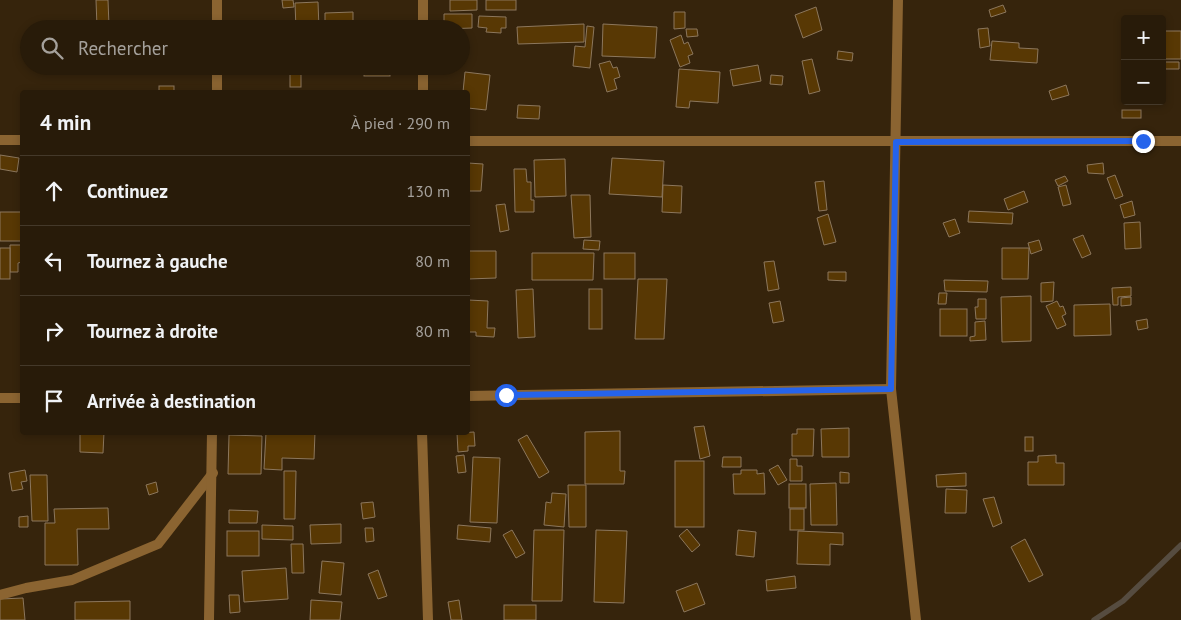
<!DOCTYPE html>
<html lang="fr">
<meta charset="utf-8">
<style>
:root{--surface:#281b09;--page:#342817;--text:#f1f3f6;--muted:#a5a19c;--line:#44392a}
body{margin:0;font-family:"PT Sans",sans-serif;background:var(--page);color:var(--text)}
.controls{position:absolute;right:15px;top:15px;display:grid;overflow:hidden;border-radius:5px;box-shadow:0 2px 8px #0003}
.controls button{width:45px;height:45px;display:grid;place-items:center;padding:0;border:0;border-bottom:1px solid var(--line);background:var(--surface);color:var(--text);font:25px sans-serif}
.stop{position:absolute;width:15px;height:15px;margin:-11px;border:4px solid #2563eb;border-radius:50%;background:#fff}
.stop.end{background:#2563eb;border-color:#fff;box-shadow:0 1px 5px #0008}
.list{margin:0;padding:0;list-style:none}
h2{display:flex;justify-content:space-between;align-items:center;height:65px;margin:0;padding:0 20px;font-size:21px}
h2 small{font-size:16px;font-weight:400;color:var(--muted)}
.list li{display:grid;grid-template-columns:32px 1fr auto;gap:15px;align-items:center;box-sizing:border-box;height:70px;padding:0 20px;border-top:1px solid var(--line)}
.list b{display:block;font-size:19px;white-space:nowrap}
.list em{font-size:16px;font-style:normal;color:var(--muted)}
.icon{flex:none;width:28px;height:28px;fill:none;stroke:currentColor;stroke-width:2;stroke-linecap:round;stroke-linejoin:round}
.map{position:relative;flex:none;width:1181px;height:620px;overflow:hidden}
.search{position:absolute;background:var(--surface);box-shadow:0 2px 8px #0003;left:20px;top:20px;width:450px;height:55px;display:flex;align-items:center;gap:12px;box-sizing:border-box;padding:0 18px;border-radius:28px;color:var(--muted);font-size:19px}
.panel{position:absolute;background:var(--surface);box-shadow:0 2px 8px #0003;left:20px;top:90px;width:450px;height:345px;border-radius:5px}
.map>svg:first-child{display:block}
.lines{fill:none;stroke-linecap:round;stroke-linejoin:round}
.stream{stroke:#564c40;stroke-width:5.5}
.building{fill:#583804;stroke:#8c775d}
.street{stroke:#8b6431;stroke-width:10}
.route{stroke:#2563eb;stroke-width:6}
</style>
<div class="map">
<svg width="1181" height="620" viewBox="0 0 1181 620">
<rect width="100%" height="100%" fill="#36240c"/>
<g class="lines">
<!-- stream -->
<polyline class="stream" points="1094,620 1123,601 1181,545"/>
</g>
<!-- building -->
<g class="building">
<polygon points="96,0 108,0 109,26 97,27"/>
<polygon points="282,0 293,0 294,7 283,8"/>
<polygon points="450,0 477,0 477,10 450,11"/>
<rect x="486" y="0" width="30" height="10"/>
<polygon points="318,2 319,29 296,29 295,3"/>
<polygon points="1003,5 1006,12 991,17 989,10"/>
<polygon points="816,7 822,30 803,38 795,15"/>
<polygon points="353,12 353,29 325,29 325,13"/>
<polygon points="674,12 685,12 685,28 674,29"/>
<polygon points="444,14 472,14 472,28 444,29"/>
<polygon points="479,16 506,17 506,28 501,28 501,33 486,32 487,28 478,27"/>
<polygon points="584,24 584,42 518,44 517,27"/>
<polygon points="603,24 657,27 655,58 602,56"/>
<polygon points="587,26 594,27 590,68 573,66 575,46 585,47"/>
<polygon points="988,28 990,46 980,48 978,29"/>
<polygon points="686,29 697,29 698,36 687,37"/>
<rect x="1162" y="31" width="19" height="28"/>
<polygon points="681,35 684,44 688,42 693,54 688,56 690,63 680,67 670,40"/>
<polygon points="992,41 1019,43 1019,48 1038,49 1037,63 990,60"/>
<polygon points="838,51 853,53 852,61 837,59"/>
<polygon points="812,59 820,91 809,94 802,61"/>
<polygon points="610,61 613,68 617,67 620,77 614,79 617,89 607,92 599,64"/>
<polygon points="1165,62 1179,62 1179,69 1164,69"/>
<polygon points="758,65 761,81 733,86 730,70"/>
<rect x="290" y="66" width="11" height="21"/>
<rect x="364" y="66" width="26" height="10"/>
<polygon points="679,69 720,72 718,103 690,101 689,108 676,107"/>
<polygon points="465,72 490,75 486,110 468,108 468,92 463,92"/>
<polygon points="771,75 783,76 782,85 770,84"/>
<polygon points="1066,85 1069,95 1052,100 1049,91"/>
<rect x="159" y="86" width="15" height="6"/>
<polygon points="518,105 540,106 539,119 517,118"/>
<rect x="1122" y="110" width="19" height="8"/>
<polygon points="0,155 19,158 17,172 0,169"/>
<polygon points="612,158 664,161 662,197 609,194"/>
<polygon points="565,159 566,196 535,197 534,160"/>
<polygon points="468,163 483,164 481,191 468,191"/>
<polygon points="1103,163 1104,174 1088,173 1087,165"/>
<polygon points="514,169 526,169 527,182 531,182 531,200 534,200 534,212 515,212"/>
<polygon points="1115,175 1123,196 1115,199 1107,178"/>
<polygon points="1065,176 1068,181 1058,186 1055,180"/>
<polygon points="824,181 827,210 819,211 815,182"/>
<polygon points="663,185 682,186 681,213 662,212"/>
<polygon points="1066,185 1071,204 1063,206 1058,187"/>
<polygon points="1024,191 1028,202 1008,210 1004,199"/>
<polygon points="571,195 590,195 591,237 574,238"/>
<polygon points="1132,201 1135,215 1124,218 1120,205"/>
<polygon points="505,204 509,230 500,232 496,205"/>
<polygon points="969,211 1013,213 1012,224 968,222"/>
<rect x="0" y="212" width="22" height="29"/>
<polygon points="828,214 836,242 824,245 817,218"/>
<polygon points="955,219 960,233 949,237 943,223"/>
<polygon points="1140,222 1141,248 1125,249 1124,223"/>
<polygon points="1083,235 1091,254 1082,258 1073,239"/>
<polygon points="584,240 600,241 599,250 583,249"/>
<polygon points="1039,240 1042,250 1031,254 1028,243"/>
<polygon points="10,245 22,245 22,262 18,263 18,272 10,272"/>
<rect x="0" y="248" width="10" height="31"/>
<polygon points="1002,248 1029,248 1028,279 1002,279"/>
<polygon points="468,251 496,251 496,278 468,279"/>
<polygon points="532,253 594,253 593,280 532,280"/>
<rect x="604" y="253" width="31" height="26"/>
<polygon points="774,261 779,289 768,291 764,262"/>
<polygon points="828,272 846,272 846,281 828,280"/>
<polygon points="638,279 667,279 664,339 635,339"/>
<polygon points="944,280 988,281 987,292 945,291"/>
<polygon points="1054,282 1053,301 1041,302 1041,283"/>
<polygon points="1131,287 1131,296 1118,297 1118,305 1113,305 1112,288"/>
<polygon points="533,289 535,337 518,338 516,290"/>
<rect x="589" y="289" width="13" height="40"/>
<polygon points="939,293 947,293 946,304 938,304"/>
<polygon points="1031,296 1031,341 1002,342 1001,297"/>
<polygon points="1131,297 1131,305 1121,306 1121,298"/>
<polygon points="978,299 986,299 986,319 976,319 975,307 978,307"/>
<polygon points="468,300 488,301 487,328 495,328 494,337 476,336 476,332 468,332"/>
<polygon points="780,301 784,321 773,323 769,303"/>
<polygon points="1057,301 1060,307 1063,306 1066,314 1062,316 1066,325 1057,329 1046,306"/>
<polygon points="1110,304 1111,335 1074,336 1074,305"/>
<rect x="940" y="309" width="27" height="27"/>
<polygon points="1147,319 1148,328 1138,330 1136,321"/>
<polygon points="985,321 986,340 970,341 970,337 975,336 975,322"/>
<polygon points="704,426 710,456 700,459 694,427"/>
<polygon points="849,428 849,457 822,457 821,429"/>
<polygon points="797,429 814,429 813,456 792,456 792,434 797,434"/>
<polygon points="620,431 620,471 625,471 624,484 585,484 585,432"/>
<polygon points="80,432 104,432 103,453 80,452"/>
<polygon points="252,432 315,432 314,459 282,458 282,470 264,469 266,433"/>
<polygon points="474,432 475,446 468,446 468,451 458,452 457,433"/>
<polygon points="229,435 262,436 261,474 228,474"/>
<polygon points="527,435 549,472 539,478 518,440"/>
<rect x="1025" y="437" width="8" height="14"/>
<polygon points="464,455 466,472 458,473 456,456"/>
<polygon points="1056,455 1056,463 1064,463 1064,485 1028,485 1028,462 1038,462 1038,456"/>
<polygon points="473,457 500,458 497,523 470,522"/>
<polygon points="723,457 741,457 741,467 722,467"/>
<polygon points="790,459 797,459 797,466 802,466 802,481 790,481"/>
<rect x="675" y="461" width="29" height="66"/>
<polygon points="778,465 787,480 778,485 769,470"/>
<polygon points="25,470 27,481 21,482 23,489 12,491 9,473"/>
<polygon points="741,470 757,470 757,474 764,473 765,494 734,494 733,474 741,474"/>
<polygon points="284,471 296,471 295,519 284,519"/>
<polygon points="840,472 849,473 849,483 840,483"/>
<polygon points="966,473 966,486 937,487 936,475"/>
<polygon points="30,475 47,475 48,521 32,521"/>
<polygon points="156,482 158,492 149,495 146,485"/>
<polygon points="836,483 837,525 811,525 810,484"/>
<rect x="789" y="484" width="17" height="24"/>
<polygon points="568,485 586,485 586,527 569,527"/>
<polygon points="946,489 967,490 966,513 945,513"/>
<polygon points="552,493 566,494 564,527 544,525 546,502 551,503"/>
<polygon points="994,497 1002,523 993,527 983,499"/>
<polygon points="373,502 375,517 363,519 361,503"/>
<polygon points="108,508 109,529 77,529 78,565 45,565 45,523 55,523 54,509"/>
<rect x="790" y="509" width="14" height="21"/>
<polygon points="229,510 258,511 257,523 229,523"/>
<polygon points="28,516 28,527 19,527 19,517"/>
<polygon points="341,524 341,543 311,544 310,525"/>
<polygon points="262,525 293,526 293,540 262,539"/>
<polygon points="458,525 491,528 490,542 457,539"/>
<polygon points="365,528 373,528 374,541 366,542"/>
<polygon points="687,529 700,545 692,552 679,536"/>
<polygon points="512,530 525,553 516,558 503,535"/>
<polygon points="534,530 564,530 562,601 532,601"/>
<polygon points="596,530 627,531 624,603 594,602"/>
<polygon points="738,530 756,532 754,557 736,555"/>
<rect x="227" y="531" width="32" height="25"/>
<polygon points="798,531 843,533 843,545 830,544 830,565 797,564"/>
<polygon points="1025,539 1043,575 1029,582 1011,547"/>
<polygon points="291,544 303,544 304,573 292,573"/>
<polygon points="322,561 344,563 341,595 319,593"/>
<polygon points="286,568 288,599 244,602 242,571"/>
<polygon points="378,570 387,596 378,599 368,574"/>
<polygon points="795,576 796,588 767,591 766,580"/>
<polygon points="697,583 705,604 684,612 676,591"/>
<polygon points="229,595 239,595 240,612 230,613"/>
<polygon points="23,598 25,620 0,620 0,599"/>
<polygon points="311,600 342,602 340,620 310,620"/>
<polygon points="459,600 462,620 451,620 448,602"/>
<polygon points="130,601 130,620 75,620 75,602"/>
<rect x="504" y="605" width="32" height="15"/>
</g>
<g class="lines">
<!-- street -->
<g class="street">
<polyline points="898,0 891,389 916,620"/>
<polyline points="217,29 217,0"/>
<polyline points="423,29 423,0"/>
<polyline points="217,92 217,66"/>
<polyline points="423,92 423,66"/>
<polyline points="0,140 22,140"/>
<polyline points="468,141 1181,141"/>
<polyline points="468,396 891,389"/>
<polyline points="0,398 22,398"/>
<polyline points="422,432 428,620"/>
<polyline points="0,595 26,588 72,580 158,544 213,473"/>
<polyline points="209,620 212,432"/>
</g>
</g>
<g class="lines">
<!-- route -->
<polyline class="route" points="506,395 891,389 896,142 1143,141"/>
</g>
</svg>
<div class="controls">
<button>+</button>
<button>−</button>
</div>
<div class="stop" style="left:506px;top:395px"></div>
<div class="stop end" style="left:1143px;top:141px"></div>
<div class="search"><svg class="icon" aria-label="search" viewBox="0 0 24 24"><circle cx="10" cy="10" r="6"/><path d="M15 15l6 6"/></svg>Rechercher</div>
<section class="panel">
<h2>4 min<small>À pied · 290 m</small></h2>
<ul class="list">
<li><svg class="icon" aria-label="ahead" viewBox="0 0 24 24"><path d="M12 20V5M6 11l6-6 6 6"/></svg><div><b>Continuez</b></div><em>130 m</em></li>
<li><svg class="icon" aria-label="left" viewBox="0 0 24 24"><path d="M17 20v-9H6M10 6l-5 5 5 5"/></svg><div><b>Tournez à gauche</b></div><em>80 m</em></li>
<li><svg class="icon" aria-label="right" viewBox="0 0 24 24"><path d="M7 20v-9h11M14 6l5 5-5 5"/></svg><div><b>Tournez à droite</b></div><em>80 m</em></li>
<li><svg class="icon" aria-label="arrive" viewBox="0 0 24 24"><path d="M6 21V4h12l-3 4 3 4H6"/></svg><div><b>Arrivée à destination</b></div></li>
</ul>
</section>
</div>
